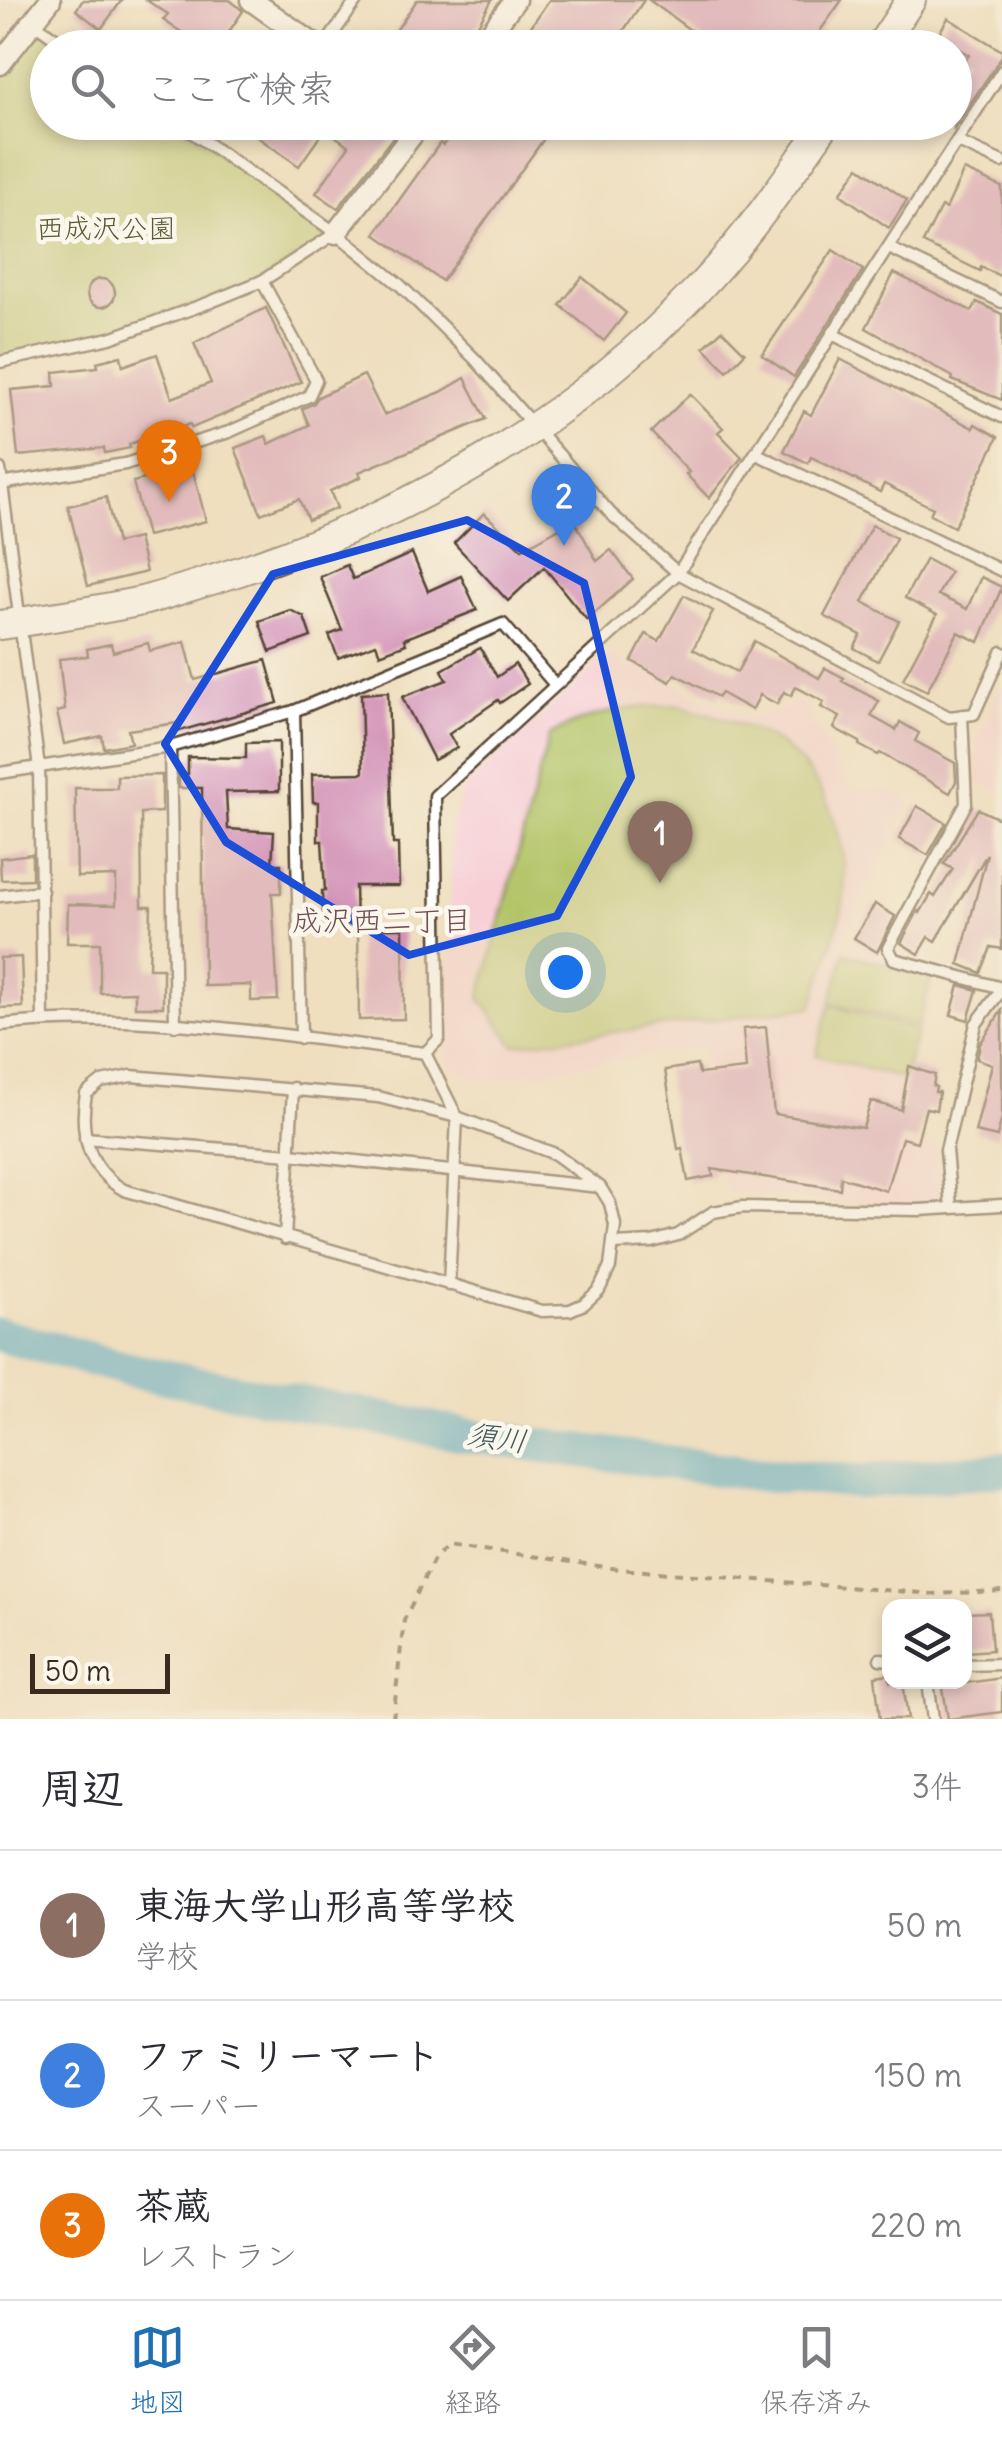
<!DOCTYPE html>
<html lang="ja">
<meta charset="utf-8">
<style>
:root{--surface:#fff;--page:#f7f7f7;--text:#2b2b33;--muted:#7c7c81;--line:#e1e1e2;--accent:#1f6fb2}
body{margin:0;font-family:Delius,"Klee One",sans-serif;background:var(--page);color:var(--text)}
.controls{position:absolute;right:30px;bottom:30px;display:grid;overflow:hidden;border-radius:20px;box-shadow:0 5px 15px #0003}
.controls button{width:90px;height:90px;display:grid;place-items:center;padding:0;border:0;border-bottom:2px solid var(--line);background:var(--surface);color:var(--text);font:50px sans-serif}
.scale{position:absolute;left:30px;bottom:25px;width:140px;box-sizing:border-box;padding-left:10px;border:5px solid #3b2a1e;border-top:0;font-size:28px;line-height:35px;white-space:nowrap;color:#3b2a1e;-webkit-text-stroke:8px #fbf7ec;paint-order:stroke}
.you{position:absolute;left:565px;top:972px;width:35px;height:35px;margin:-25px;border:8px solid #fff;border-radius:50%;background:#1a73e8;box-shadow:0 0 0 15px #1a73e833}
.badge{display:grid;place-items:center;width:65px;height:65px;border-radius:50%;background:var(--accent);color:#fff;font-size:32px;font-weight:700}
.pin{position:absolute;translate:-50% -82px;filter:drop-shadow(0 2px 5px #0008)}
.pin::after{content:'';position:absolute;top:52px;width:35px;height:30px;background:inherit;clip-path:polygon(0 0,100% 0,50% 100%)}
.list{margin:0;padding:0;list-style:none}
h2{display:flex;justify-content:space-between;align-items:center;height:130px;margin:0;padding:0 40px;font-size:42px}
h2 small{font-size:32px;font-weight:400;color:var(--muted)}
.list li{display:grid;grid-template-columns:65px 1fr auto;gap:30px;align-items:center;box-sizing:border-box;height:150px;padding:0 40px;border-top:2px solid var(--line)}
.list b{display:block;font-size:38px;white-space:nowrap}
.list p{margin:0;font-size:32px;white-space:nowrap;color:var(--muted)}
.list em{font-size:32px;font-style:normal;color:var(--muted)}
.icon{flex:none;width:55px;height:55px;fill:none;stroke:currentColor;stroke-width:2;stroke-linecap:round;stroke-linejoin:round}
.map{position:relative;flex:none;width:1002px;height:1719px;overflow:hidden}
.search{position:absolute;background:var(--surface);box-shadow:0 5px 15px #0003;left:30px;right:30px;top:30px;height:110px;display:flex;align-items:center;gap:25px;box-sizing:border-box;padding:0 35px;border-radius:55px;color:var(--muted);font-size:38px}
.sheet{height:580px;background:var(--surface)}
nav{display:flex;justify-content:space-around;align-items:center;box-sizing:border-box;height:140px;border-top:2px solid var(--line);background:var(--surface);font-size:28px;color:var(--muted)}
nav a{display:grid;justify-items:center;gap:5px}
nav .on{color:var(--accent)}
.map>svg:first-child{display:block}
.built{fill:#f7cfd5}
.green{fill:#b3c467;stroke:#777742;stroke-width:2.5}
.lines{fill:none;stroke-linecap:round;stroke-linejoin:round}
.river{stroke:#48a7c7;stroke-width:35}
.building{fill:#d393b8}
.lane-casing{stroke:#564536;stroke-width:15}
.street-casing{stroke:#564536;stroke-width:25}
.secondary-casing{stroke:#564536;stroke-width:32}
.path{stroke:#564536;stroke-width:4;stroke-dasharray:8 8;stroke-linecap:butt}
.lane{stroke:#fff;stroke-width:10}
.street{stroke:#fff;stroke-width:20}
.secondary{stroke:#fff;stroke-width:28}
.marked{fill:none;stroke:#1d4ed8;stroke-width:8;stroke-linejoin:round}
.labels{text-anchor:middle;stroke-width:9;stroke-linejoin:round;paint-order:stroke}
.park-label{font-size:28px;fill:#5f5834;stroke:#fbf7ec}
.neighbourhood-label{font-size:30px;fill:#704f54;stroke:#fbf7ec}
.water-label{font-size:30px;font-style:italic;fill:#405c62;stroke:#fbf7ec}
</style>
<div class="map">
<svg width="1002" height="1719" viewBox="0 0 1002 1719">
<rect width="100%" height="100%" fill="#fbf7ec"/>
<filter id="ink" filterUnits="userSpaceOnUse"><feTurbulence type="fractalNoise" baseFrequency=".01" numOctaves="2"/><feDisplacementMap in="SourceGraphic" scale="20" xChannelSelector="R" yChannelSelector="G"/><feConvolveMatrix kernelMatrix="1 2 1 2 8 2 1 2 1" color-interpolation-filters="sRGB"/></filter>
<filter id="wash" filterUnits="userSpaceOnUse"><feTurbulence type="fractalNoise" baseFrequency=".0048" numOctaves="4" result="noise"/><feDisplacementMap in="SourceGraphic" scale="40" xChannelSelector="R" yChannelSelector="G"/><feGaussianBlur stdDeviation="2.25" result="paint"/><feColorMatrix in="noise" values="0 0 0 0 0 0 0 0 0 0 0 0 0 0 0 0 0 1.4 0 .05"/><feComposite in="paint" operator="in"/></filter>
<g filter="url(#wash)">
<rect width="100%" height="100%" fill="#efdfbf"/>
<!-- built -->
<g class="built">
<polygon points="609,653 743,717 773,713 802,699 850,789 886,790 911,803 840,944 936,973 897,1105 903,1107 895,1141 939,1149 944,1198 940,1205 855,1203 730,1191 724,1182 702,1046 482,1083 447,1065 452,822 465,787"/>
<polygon points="1002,684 1002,793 974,781 978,737"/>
</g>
<!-- green -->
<g class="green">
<polygon points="33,22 69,47 48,48 48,122 177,123 336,233 262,281 110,338 0,362 0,64"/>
<path d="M679 705C711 715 760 727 786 749 829 785 851 848 843 903 837 937 822 973 812 1007L514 1045 480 998 549 736C591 711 632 706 679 705Z"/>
<polygon points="845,953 932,977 918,1026 831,1002"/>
<polygon points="830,1005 917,1030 903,1079 816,1055"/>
</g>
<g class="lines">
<!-- river -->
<polyline class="river" points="0,1335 131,1370 470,1436 750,1473 858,1482 1002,1469"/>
</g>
<g id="blocks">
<!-- building -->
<g class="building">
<polygon points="83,0 122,0 101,29 76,10"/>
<polygon points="146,0 230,0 243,11 218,48 180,48 187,36 163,20 168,14"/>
<polygon points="417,0 492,0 465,48 384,48"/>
<polygon points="549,0 644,0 612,48 531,48 521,41"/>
<polygon points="649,0 842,0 820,31 826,40 820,48 715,48"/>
<polygon points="948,18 1002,51 1002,56 954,128 954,77 969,55 938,35"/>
<polygon points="236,122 385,122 397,132 338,208 316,193 349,146 325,129 299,166"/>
<polygon points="460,122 556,122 442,281 375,234 440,143 443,145"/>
<polygon points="859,167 907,200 889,228 840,194"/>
<polygon points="964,170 1002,187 1002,277 981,267 980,271 923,243 941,207 946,209"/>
<polygon points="833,250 863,270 794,377 762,355"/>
<polygon points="894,273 972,311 977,302 1002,314 1002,400 952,380 953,377 866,328"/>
<polygon points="582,277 626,313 604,341 560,305"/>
<circle cx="101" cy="293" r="14"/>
<polygon points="266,308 301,382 192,428 190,424 129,444 130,448 105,453 104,448 18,456 11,390 55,386 54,372 98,367 97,362 121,356 123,366 157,354 172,398 211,383 194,343"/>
<polygon points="722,330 745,353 727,371 704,347"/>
<polygon points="840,359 973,428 975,424 998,437 954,527 930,514 933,508 884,484 880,492 811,457 808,463 784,451 804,411 811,415"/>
<polygon points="364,375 384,415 441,392 465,378 486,419 359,472 361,477 330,491 337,508 308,520 299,499 261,514 235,448 266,436 269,444 309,425 302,409 314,403 318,397"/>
<polygon points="690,394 723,428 718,432 742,457 709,498 686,474 689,472 651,432"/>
<polygon points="192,467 206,521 147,536 133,482"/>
<polygon points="106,497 117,543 138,538 146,572 88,586 68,506"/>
<polygon points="484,513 522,549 574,520 597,561 611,550 633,579 587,620 544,567 508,601 454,543"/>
<polygon points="872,525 896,538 863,602 899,621 878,661 854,648 861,635 824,616"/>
<polygon points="412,553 428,591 461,576 477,610 404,639 406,644 380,654 376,644 338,658 329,635 342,630 320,577 347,565 353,579"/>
<polygon points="926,559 950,572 938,595 967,609 981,577 1002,587 979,642 958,632 927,691 903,679 937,615 905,598"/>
<polygon points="684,595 713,611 693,649 737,672 754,641 819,678 825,668 844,678 842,681 879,701 871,716 896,730 900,722 919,733 915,741 955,763 956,781 950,793 880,753 878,755 859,745 860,742 834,728 840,717 821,707 824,702 796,687 791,696 784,692 777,704 760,695 752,710 721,693 718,697 675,674 670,682 632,661 646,634 659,641"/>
<polygon points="290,610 304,617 311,637 270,652 259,621"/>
<polygon points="185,642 195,680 266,660 278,703 180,731 178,723 128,730 131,743 104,748 102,736 64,744 57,712 65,710 59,659 88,656 87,649 111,644 113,652 148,643 150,651"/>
<polygon points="480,648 497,677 515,664 528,684 500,703 498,700 449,734 457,748 434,760 402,697 447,680 442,670"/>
<polygon points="388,692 393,844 398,844 399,886 355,886 356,926 323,927 322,891 325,891 322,841 318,841 318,802 313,802 312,774 363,773 361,694"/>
<polygon points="279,742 279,791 226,792 228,829 274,832 272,864 281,864 281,893 272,893 278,1000 251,1001 251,985 204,986 202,788 179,788 179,774 188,774 188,757 246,758 246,743"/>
<polygon points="162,775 162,812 141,813 142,906 151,906 149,968 163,968 163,1007 135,1007 135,992 100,993 100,943 67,943 68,904 116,905 116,876 77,877 75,788 117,788 117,776"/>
<polygon points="917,806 946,823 928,855 899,839"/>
<polygon points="978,809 1002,820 1002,949 991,947 981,973 959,964 987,854 936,941 929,937 919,954 901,943 918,911 920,913 931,894 935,897 953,869 944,864"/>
<polygon points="32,854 32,879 1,880 0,858"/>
<polygon points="875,904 895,916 877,952 854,938"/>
<polygon points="358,928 403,928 404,1019 359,1020"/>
<polygon points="21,957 23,1007 0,1008 0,958"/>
<polygon points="959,985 977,990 968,1020 951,1015"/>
<polygon points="1002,1010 1002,1117 997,1137 975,1132 992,1064 977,1059 980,1044"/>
<polygon points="766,1027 774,1114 863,1128 871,1101 901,1110 909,1066 935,1075 933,1086 936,1087 935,1092 939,1092 936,1110 926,1108 917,1142 902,1138 886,1191 841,1177 840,1189 712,1169 713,1176 688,1181 682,1148 678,1149 665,1070 697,1065 699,1074 746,1069 743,1029"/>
<polygon points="989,1612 992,1650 967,1652 965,1613"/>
<polygon points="890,1674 890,1682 903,1682 908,1719 880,1719 875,1676"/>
<polygon points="1002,1678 1002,1712 948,1719 942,1682 967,1683"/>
</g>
</g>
</g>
<g filter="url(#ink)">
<use href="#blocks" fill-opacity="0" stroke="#564536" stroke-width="2.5"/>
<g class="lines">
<defs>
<g id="lane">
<polyline points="33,22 69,48"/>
<polyline points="323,48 357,0"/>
<polyline points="177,122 336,233 400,285 475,359 611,514 678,573 949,717 974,714 1002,652"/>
<polyline points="958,142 1002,162"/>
<polyline points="889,248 1002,302"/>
<polyline points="834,335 1002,417"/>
<polyline points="0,362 110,338 208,303 262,281 336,233"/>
<polyline points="757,454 1002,571"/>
<polyline points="0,469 39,768 43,1021"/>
<polyline points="0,484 125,464 229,432 309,396 316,380 262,281"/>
<polyline points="294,711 301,1038"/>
<polyline points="962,715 966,804 888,948 894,959 1002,988"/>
<polyline points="170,747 175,1025"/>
<polyline points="0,773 170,747 294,711 503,624 555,685"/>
<polyline points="0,896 42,891"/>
<path d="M0 1025C141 1010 286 1036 425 1053L439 1039 435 796 678 573 1002 71"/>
<polyline points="425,1053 457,1117 449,1285"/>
<path d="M131 1076 378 1097 457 1117 555 1154 600 1187 610 1203 615 1225 610 1267 599 1290 584 1304 570 1310 542 1311 124 1190C88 1170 79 1132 86 1094L101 1082Z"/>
<polyline points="85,1138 290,1154 600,1187"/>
<polyline points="951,1207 946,1150 976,1024 1002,989"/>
<polyline points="285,1239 293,1088"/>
<polyline points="614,1244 652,1242 678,1235 713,1212 743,1207 919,1210 1002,1205"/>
<polyline points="880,1659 890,1660"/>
<polyline points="964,1665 1002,1664"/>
<polyline points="928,1682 933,1719"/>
</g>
<g id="street">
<polyline points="251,0 319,48"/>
<polyline points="479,48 515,0"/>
<polyline points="0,64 50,0"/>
<polyline points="336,233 422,122"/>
</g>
<g id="secondary">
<polyline points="879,48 911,0"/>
<path d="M0 625C47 618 95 611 142 601 166 595 191 586 215 579 395 523 566 428 697 290 746 239 786 180 827 122"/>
</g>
</defs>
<!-- lane casing -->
<use href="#lane" class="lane-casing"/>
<!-- street casing -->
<use href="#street" class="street-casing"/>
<!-- secondary casing -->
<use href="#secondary" class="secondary-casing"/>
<!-- path -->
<polyline class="path" points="393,1719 404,1620 435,1557 449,1544 619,1569 934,1594 1002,1591"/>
<!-- lane -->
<use href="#lane" class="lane"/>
<!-- street -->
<use href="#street" class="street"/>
<!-- secondary -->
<use href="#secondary" class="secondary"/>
</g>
</g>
<!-- marked area -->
<path d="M0 0H1002V1719H0ZM467 520 584 583 631 777 557 916 409 955 226 842 165 744 273 574Z" fill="#efdfbf" fill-opacity=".55" fill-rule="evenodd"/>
<path class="marked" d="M467 520 584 583 631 777 557 916 409 955 226 842 165 744 273 574Z"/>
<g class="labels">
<!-- park labels -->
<g class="park-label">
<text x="106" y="238">西成沢公園</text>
</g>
<!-- neighbourhood labels -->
<g class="neighbourhood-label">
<text x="382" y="931">成沢西二丁目</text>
</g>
<!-- water labels -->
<g class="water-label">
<text transform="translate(497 1438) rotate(8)" y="10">須川</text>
</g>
</g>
</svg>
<div class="controls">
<button><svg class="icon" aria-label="layers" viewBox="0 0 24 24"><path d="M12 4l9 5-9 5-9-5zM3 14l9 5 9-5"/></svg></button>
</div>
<div class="scale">50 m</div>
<div class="you"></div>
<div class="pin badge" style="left:660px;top:883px;background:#8d6e63">1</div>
<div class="pin badge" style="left:564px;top:546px;background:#3f7fe0">2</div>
<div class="pin badge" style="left:169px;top:502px;background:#e8710a">3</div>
<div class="search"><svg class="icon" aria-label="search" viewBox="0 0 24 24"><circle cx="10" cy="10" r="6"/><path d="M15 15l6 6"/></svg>ここで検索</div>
</div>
<section class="sheet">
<h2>周辺<small>3件</small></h2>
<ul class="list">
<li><span class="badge" style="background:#8d6e63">1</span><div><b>東海大学山形高等学校</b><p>学校</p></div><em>50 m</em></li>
<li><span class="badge" style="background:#3f7fe0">2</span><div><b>ファミリーマート</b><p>スーパー</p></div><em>150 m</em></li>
<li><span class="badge" style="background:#e8710a">3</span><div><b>茶蔵</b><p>レストラン</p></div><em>220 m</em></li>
</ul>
</section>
<nav>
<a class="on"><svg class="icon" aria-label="map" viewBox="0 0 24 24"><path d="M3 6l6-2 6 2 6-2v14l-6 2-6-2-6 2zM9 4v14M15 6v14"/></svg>地図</a>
<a><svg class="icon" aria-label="directions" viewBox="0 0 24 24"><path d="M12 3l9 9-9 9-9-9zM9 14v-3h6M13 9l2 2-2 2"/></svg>経路</a>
<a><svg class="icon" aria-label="saved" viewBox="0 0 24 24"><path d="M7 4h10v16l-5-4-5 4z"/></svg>保存済み</a>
</nav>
